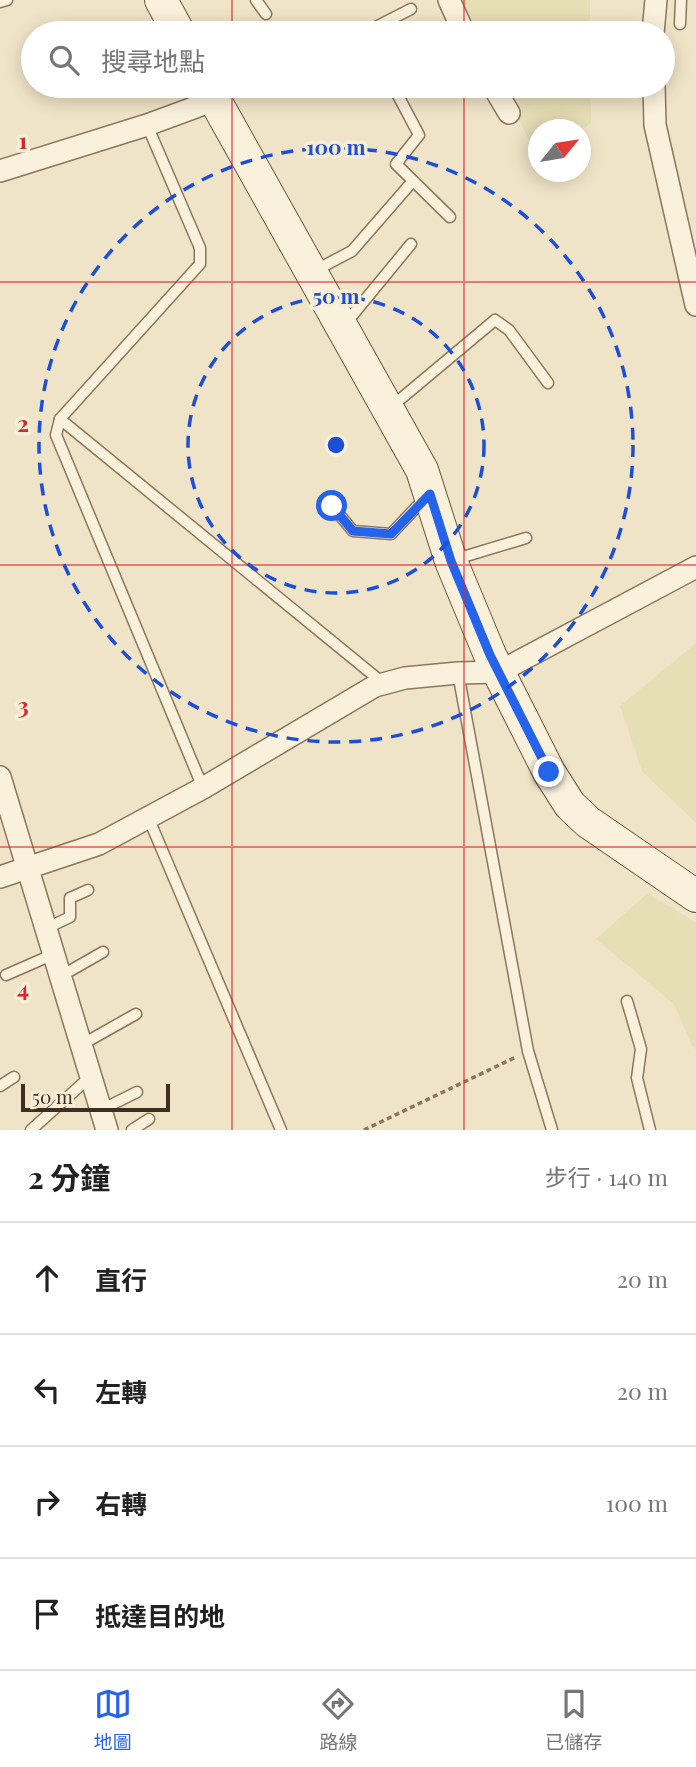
<!DOCTYPE html>
<html lang="zh-TW">
<meta charset="utf-8">
<style>
:root{--surface:#fff;--page:#f2f2f2;--text:#222;--muted:#767676;--line:#e0e0e0;--accent:#2563eb}
body{margin:0;font-family:"Playfair Display","Noto Sans TC",serif;background:var(--page);color:var(--text)}
.compass{position:absolute;left:528px;top:119px;width:63px;height:63px;border-radius:50%;background:var(--surface);box-shadow:0 4px 18px #0003;rotate:60deg}
.scale{position:absolute;left:21px;bottom:18px;width:149px;box-sizing:border-box;padding-left:7px;border:4px solid #3d2e20;border-top:0;font-size:19px;line-height:24px;white-space:nowrap;color:#3d2e20;-webkit-text-stroke:5px #f7eed8;paint-order:stroke}
.stop{position:absolute;width:21px;height:21px;margin:-16px;border:5px solid #2563eb;border-radius:50%;background:#fff}
.stop.end{background:#2563eb;border-color:#fff;box-shadow:0 2px 7px #0008}
.list{margin:0;padding:0;list-style:none}
h2{display:flex;justify-content:space-between;align-items:center;height:91px;margin:0;padding:0 28px;font-size:30px}
h2 small{font-size:23px;font-weight:400;color:var(--muted)}
.list li{display:grid;grid-template-columns:46px 1fr auto;gap:21px;align-items:center;box-sizing:border-box;height:112px;padding:0 28px;border-top:2px solid var(--line)}
.list b{display:block;font-size:26px;white-space:nowrap}
.list em{font-size:23px;font-style:normal;color:var(--muted)}
.icon{flex:none;width:38px;height:38px;fill:none;stroke:currentColor;stroke-width:2;stroke-linecap:round;stroke-linejoin:round}
.map{position:relative;flex:none;width:696px;height:1130px;overflow:hidden}
.search{position:absolute;background:var(--surface);box-shadow:0 4px 18px #0003;left:21px;right:21px;top:21px;height:77px;display:flex;align-items:center;gap:18px;box-sizing:border-box;padding:0 24px;border-radius:38px;color:var(--muted);font-size:26px}
.sheet{height:539px;background:var(--surface)}
nav{display:flex;justify-content:space-around;align-items:center;box-sizing:border-box;height:98px;border-top:2px solid var(--line);background:var(--surface);font-size:19px;color:var(--muted)}
nav a{display:grid;justify-items:center;gap:4px}
nav .on{color:var(--accent)}
.map>svg:first-child{display:block}
.farmland{fill:#e6deb5}
.lines{fill:none;stroke-linecap:round;stroke-linejoin:round}
.lane-casing{stroke:#8d765c;stroke-width:13}
.street-casing{stroke:#8d765c;stroke-width:24}
.secondary-casing{stroke:#6f573f;stroke-width:34}
.path{stroke:#8d765c;stroke-width:3.5;stroke-dasharray:5 3.5;stroke-linecap:butt}
.lane{stroke:#faf1dc;stroke-width:10}
.street{stroke:#faf1dc;stroke-width:21}
.secondary{stroke:#faf1dc;stroke-width:32}
.route{stroke:#2563eb;stroke-width:9}
.grid{fill:none;stroke:#d62828;stroke-width:2;stroke-opacity:0.55}
.ring{fill:none;stroke:#1d4ed8;stroke-width:3.5;stroke-dasharray:12 9}
.grid-label{font-size:23px;text-anchor:middle;font-weight:bold;fill:#d62828;stroke:#f7eed8;stroke-width:7;stroke-linejoin:round;paint-order:stroke}
.centre{fill:#1d4ed8;stroke:#f7eed8;stroke-width:3.5}
.ring-label{font-size:21px;text-anchor:middle;font-weight:bold;fill:#1d4ed8;stroke:#f7eed8;stroke-width:7;stroke-linejoin:round;paint-order:stroke}
</style>
<div class="map">
<svg width="696" height="1130" viewBox="0 0 696 1130">
<rect width="100%" height="100%" fill="#f0e4c8"/>
<!-- farmland -->
<g class="farmland">
<polygon points="462,0 590,0 590,33 478,33"/>
<polygon points="503,86 591,86 591,123 581,130 538,130 537,157"/>
<polygon points="696,643 696,823 642,771 620,706"/>
<polygon points="648,893 696,923 696,1049 692,1046 674,1004 596,939"/>
</g>
<g class="lines">
<defs>
<g id="lane">
<polyline points="256,0 266,14"/>
<polyline points="0,2 7,0"/>
<polyline points="680,24 681,0"/>
<polyline points="364,33 411,9"/>
<polyline points="393,86 419,135 396,164 450,217"/>
<polyline points="147,125 200,248 200,264 60,419 56,435 203,788"/>
<polyline points="314,271 352,251 412,182"/>
<polyline points="346,323 411,244"/>
<polyline points="391,407 495,320 509,330 548,383"/>
<polyline points="60,419 383,683"/>
<polyline points="332,506 353,531 391,534 425,498"/>
<polyline points="453,560 526,538"/>
<polyline points="458,673 528,1051 552,1130"/>
<polyline points="148,817 281,1130"/>
<polyline points="47,928 70,917 70,898 88,890"/>
<polyline points="6,975 54,954"/>
<polyline points="61,976 103,952"/>
<polyline points="627,1001 641,1049 637,1078 650,1130"/>
<polyline points="81,1045 136,1014"/>
<polyline points="0,1086 14,1077"/>
<polyline points="101,1110 137,1092"/>
<polyline points="31,1130 91,1076"/>
<polyline points="132,1130 149,1119"/>
</g>
<g id="street">
<polyline points="449,0 464,33"/>
<polyline points="653,33 656,0"/>
<polyline points="493,86 509,113"/>
<polyline points="654,86 655,125 696,305"/>
<polyline points="0,171 147,125 215,100"/>
<polyline points="0,777 107,1130"/>
<polyline points="0,877 99,844 203,788 375,686 405,678 458,673 499,672 696,567"/>
</g>
<g id="secondary">
<polyline points="161,0 179,33"/>
<polyline points="207,86 422,470 451,561 490,655 549,772 570,805 588,822 696,896"/>
</g>
</defs>
<!-- lane casing -->
<use href="#lane" class="lane-casing"/>
<!-- street casing -->
<use href="#street" class="street-casing"/>
<!-- secondary casing -->
<use href="#secondary" class="secondary-casing"/>
<!-- path -->
<polyline class="path" points="364,1130 516,1057"/>
<!-- lane -->
<use href="#lane" class="lane"/>
<!-- street -->
<use href="#street" class="street"/>
<!-- secondary -->
<use href="#secondary" class="secondary"/>
</g>
<g class="lines">
<!-- route -->
<polyline class="route" points="332,506 353,531 391,534 430,494 451,561 490,655 549,772"/>
</g>
<!-- grid -->
<path class="grid" d="M232 0V33M464 0V33M232 86V1130M464 86V1130M0 282H696M0 565H696M0 847H696"/>
<!-- distance rings -->
<g class="ring">
<circle cx="336" cy="445" r="148"/>
<circle cx="336" cy="445" r="297"/>
</g>
<g class="grid-label">
<text x="23" y="149">1</text>
<text x="23" y="432">2</text>
<text x="23" y="714">3</text>
<text x="23" y="997">4</text>
</g>
<circle cx="336" cy="445" r="10" class="centre"/>
<g class="ring-label">
<text x="336" y="155">100 m</text>
<text x="336" y="304">50 m</text>
</g>
</svg>
<svg class="compass" viewBox="-18 -18 36 36"><path d="M0-13l5 13h-10z" fill="#e53935"/><path d="M0 13l5-13h-10z" fill="#767676"/></svg>
<div class="scale">50 m</div>
<div class="stop" style="left:332px;top:506px"></div>
<div class="stop end" style="left:549px;top:772px"></div>
<div class="search"><svg class="icon" aria-label="search" viewBox="0 0 24 24"><circle cx="10" cy="10" r="6"/><path d="M15 15l6 6"/></svg>搜尋地點</div>
</div>
<section class="sheet">
<h2>2 分鐘<small>步行 · 140 m</small></h2>
<ul class="list">
<li><svg class="icon" aria-label="ahead" viewBox="0 0 24 24"><path d="M12 20V5M6 11l6-6 6 6"/></svg><div><b>直行</b></div><em>20 m</em></li>
<li><svg class="icon" aria-label="left" viewBox="0 0 24 24"><path d="M17 20v-9H6M10 6l-5 5 5 5"/></svg><div><b>左轉</b></div><em>20 m</em></li>
<li><svg class="icon" aria-label="right" viewBox="0 0 24 24"><path d="M7 20v-9h11M14 6l5 5-5 5"/></svg><div><b>右轉</b></div><em>100 m</em></li>
<li><svg class="icon" aria-label="arrive" viewBox="0 0 24 24"><path d="M6 21V4h12l-3 4 3 4H6"/></svg><div><b>抵達目的地</b></div></li>
</ul>
</section>
<nav>
<a class="on"><svg class="icon" aria-label="map" viewBox="0 0 24 24"><path d="M3 6l6-2 6 2 6-2v14l-6 2-6-2-6 2zM9 4v14M15 6v14"/></svg>地圖</a>
<a><svg class="icon" aria-label="directions" viewBox="0 0 24 24"><path d="M12 3l9 9-9 9-9-9zM9 14v-3h6M13 9l2 2-2 2"/></svg>路線</a>
<a><svg class="icon" aria-label="saved" viewBox="0 0 24 24"><path d="M7 4h10v16l-5-4-5 4z"/></svg>已儲存</a>
</nav>
